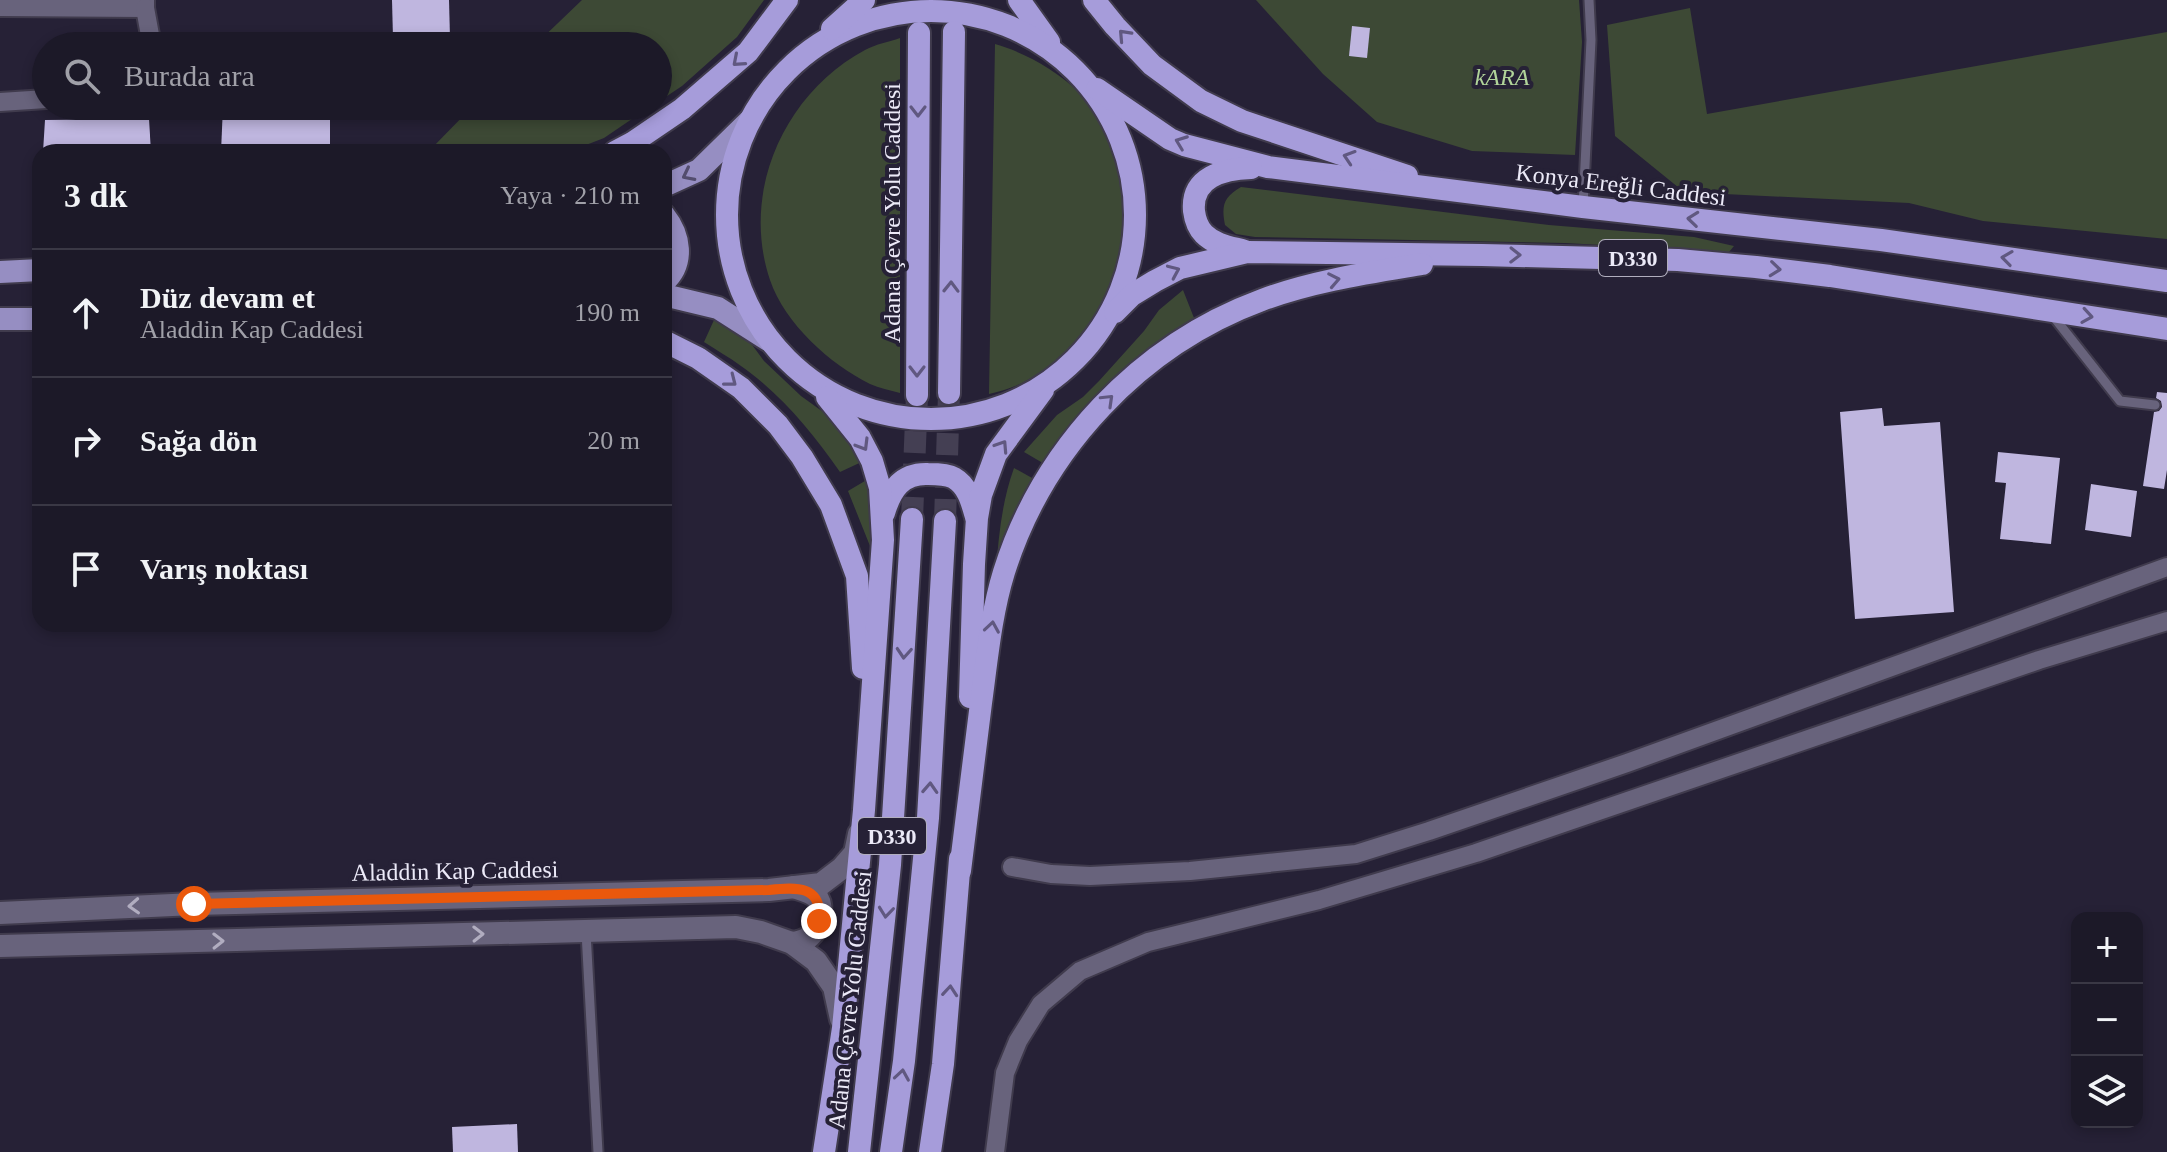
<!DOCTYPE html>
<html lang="tr">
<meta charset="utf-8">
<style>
:root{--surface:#1c1928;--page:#292634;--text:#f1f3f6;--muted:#a0a0a8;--line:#3a3845}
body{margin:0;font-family:Georgia,serif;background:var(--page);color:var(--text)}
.controls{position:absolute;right:24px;bottom:24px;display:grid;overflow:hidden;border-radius:16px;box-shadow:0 4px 12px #0003}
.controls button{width:72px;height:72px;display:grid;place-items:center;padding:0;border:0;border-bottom:2px solid var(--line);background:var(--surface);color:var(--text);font:40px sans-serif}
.stop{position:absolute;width:24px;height:24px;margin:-18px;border:6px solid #ea580c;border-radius:50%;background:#fff}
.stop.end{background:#ea580c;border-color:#fff;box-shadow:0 2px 8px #0008}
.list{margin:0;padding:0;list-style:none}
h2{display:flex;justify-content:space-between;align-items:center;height:104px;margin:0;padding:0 32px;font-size:34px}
h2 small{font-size:26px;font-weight:400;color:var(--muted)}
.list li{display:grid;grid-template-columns:52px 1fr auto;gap:24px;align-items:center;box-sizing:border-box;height:128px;padding:0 32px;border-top:2px solid var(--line)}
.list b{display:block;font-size:30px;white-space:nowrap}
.list p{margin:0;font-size:26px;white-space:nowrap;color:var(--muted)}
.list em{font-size:26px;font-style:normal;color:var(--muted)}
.icon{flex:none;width:44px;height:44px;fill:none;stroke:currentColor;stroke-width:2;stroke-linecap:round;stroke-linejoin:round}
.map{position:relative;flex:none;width:2167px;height:1152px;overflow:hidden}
.search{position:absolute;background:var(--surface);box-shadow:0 4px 12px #0003;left:32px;top:32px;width:640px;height:88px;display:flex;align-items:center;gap:20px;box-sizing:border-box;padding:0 28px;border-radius:44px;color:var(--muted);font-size:30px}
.panel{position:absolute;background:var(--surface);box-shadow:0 4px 12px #0003;left:32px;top:144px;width:640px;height:488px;border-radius:24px}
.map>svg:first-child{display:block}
.green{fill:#3d4935}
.building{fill:#bfb6df}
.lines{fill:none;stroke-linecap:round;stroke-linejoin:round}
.trunk-tunnel{stroke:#443f53;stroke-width:22;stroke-dasharray:22 11;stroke-linecap:butt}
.service-casing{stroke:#403b4d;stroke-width:13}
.minor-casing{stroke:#403b4d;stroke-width:22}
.tertiary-casing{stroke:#403b4d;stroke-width:26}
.primary-casing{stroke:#403b4d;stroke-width:26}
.trunk-casing{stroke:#403b4d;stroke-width:26}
.service{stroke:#68637c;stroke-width:9}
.minor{stroke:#68637c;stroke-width:18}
.tertiary{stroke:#68637c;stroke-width:22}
.primary{stroke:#968ec2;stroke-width:22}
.trunk{stroke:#a69cda;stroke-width:22}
.oneway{stroke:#605880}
.oneway2{stroke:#534d6e}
.oneway3{stroke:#b1adc0}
.route{stroke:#ea580c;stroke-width:10}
.labels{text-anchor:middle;stroke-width:8;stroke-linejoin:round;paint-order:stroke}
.shield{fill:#262136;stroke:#b1aebe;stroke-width:2}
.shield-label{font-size:22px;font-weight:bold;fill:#eceaf8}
.park-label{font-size:24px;font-style:italic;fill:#b1d49a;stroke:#262136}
.street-label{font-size:24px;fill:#eceaf8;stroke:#262136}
</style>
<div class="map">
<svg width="2167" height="1152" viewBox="0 0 2167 1152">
<rect width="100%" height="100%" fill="#262136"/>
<!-- green -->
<g class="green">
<polygon points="582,0 764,0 737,37 682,86 658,102 658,46 534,46"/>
<polygon points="1256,0 1579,0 1582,42 1575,155 1472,151 1377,122 1323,74"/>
<polygon points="1690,8 1707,114 2167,32 2167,239 1983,221 1909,203 1684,192 1615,136 1607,25"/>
<path d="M900 38V393C890 390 879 388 870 384 830 364 785 324 770 280 740 191 785 93 865 50 876 44 889 42 900 38Z"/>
<path d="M995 44C1047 59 1101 99 1119 153 1148 241 1105 339 1024 382 1013 388 1000 391 989 394Z"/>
<polygon points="473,106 651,106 604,138 568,152 428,152"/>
<path d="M1241 187 1549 225 1694 237 1734 246 1729 252 1565 243 1255 237 1236 234 1225 225C1221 205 1224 197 1241 187Z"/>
<polygon points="1183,290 1196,323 1053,469 1024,452 1057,415 1083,397 1099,381 1144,331 1159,310"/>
<path d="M714 320 750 342 764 361 801 396 851 432 868 459 840 472C812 432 781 394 741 366 729 357 716 350 704 342Z"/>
<path d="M1014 468 1041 483 996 569C999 534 1002 501 1014 468Z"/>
<polygon points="875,475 872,551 848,491"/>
</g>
<!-- building -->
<g class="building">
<polygon points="392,0 449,0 450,38 393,38"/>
<polygon points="1352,26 1370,28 1367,58 1349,56"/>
<polygon points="223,106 330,106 330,152 221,152"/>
<polygon points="149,119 151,152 43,152 45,120"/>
<polygon points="2157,392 2167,393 2167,470 2164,489 2143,486 2154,412 2159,411 2162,407 2161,401 2156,398"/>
<polygon points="1882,408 1884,426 1940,422 1954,612 1855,619 1840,412"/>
<polygon points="1998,452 2060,458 2051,544 2000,539 2006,483 1995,482"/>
<polygon points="2091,484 2137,491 2131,537 2085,530"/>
<polygon points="517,1124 518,1152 453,1152 452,1127"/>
</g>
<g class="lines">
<!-- trunk-tunnel -->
<g class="trunk-tunnel">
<polyline points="954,32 955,0"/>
<polyline points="919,33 919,0"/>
<polyline points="912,519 917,395"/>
<polyline points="945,521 949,393"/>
</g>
<defs>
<g id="service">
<polyline points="1583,207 1591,40 1589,0"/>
<polyline points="2053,316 2120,401 2155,405"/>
<polyline points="586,932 598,1152"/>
</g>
<g id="minor">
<polyline points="0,7 145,8 145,0"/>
<polyline points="145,8 152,46"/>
<polyline points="0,102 46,99"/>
<polyline points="1012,867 1051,874 1090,876 1190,871 1356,854 1429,831 1627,763 2167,567"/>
<polyline points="995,1152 1005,1073 1018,1041 1041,1004 1080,971 1148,942 1319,900 1476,853 2039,660 2167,621"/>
</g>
<g id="tertiary">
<polyline points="0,913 194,904 769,890 821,884 842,868 855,853 859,834"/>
<path d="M792 943C799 942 805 941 810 936 818 929 824 909 818 899 813 892 802 890 794 887"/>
<polyline points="0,946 736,927 761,932 792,943 816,961 834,987 841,1019"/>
</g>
<g id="primary">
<polyline points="664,186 699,170 750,120"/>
<path d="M664 215C680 235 685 263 664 282"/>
<polyline points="0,272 40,270"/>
<polyline points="664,295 718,308 768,340"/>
<polyline points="0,319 40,319"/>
</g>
<g id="trunk">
<polyline points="1019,0 1049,42"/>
<polyline points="1094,0 1115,26 1152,65 1201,101 1242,121 1407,176"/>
<circle cx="931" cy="215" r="204"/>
<polyline points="832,29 864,0"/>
<polyline points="1097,89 1170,139 1184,145 1268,167 1583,207 1881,240 2167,281"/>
<polyline points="615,152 632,143 682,109 748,52 787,0"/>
<path d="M1245 251C1231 247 1215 245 1204 234 1198 228 1195 219 1194 211 1191 177 1223 169 1251 168"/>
<polyline points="1115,312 1132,295 1155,281 1180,268 1247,252 1482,255 1678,260 1756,267 1830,276 2167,329"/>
<polyline points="664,341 698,358 741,388 778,425 802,457 831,505 857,576 863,668"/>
<polyline points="949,393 954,32"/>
<polyline points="917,395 919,33"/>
<path d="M884 513C891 489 902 473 928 474 936 474 947 474 954 478 968 486 972 503 976 517"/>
<polyline points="970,697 974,564 977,518 981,495 996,454 1043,390"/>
<path d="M960 871C967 815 974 759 981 703 987 659 991 614 1004 572 1043 448 1140 345 1262 300 1313 281 1368 273 1422 264"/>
<polyline points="824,1152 843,1028 864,810 883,540 880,488 872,461 860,438 827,397"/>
<polyline points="859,1152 890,865 912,519"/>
<polyline points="891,1152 904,1061 928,818 945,521"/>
<polyline points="930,1152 943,1064 960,859"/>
</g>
</defs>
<!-- service casing -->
<use href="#service" class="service-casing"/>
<!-- minor casing -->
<use href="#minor" class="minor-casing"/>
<!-- tertiary casing -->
<use href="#tertiary" class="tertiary-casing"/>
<!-- primary casing -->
<use href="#primary" class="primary-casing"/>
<!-- trunk casing -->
<use href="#trunk" class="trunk-casing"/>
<!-- service -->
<use href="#service" class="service"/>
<!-- minor -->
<use href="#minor" class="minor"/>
<!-- tertiary -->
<use href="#tertiary" class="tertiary"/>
<!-- primary -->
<use href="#primary" class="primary"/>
<!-- trunk -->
<use href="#trunk" class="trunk"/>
</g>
<!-- one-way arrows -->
<defs><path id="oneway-chevron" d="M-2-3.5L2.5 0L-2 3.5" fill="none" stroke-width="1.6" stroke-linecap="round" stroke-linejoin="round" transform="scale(2)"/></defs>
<g class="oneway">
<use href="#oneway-chevron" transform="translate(1124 35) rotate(-133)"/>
<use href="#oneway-chevron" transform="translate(738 61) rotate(139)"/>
<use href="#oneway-chevron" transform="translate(918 111) rotate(90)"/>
<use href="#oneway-chevron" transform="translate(1181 142) rotate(-159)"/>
<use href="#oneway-chevron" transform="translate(1349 157) rotate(-162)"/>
<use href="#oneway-chevron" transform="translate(1693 219) rotate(-174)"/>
<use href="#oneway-chevron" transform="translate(1515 255) rotate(1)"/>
<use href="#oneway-chevron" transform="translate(2007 258) rotate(-172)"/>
<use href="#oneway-chevron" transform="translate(1775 269) rotate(6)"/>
<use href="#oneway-chevron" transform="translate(1174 271) rotate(-24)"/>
<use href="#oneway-chevron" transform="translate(1334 280) rotate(-11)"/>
<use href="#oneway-chevron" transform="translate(951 287) rotate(-89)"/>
<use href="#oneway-chevron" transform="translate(2087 316) rotate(9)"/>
<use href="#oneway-chevron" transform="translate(917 371) rotate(90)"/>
<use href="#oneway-chevron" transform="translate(731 381) rotate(38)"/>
<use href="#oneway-chevron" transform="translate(1108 400) rotate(-44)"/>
<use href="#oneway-chevron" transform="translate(863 445) rotate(59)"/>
<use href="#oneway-chevron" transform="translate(1002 446) rotate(-57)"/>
<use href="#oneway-chevron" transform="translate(992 627) rotate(-81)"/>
<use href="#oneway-chevron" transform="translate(904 653) rotate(94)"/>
<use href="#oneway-chevron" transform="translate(930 788) rotate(-87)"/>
<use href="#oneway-chevron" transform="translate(886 912) rotate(96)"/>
<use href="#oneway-chevron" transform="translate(950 991) rotate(-85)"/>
<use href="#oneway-chevron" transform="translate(902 1075) rotate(-81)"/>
</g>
<use class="oneway2" href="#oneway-chevron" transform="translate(688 175) rotate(153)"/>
<g class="oneway3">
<use href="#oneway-chevron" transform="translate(134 906) rotate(177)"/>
<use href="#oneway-chevron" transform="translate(478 934) rotate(-1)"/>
<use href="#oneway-chevron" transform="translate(218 941) rotate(-1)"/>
</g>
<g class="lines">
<!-- route -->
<path class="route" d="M194 904 769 890C796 887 823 885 819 921"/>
</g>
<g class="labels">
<!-- shield labels -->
<g class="shield">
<rect x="1599" y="240" width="68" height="36" rx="6"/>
<rect x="858" y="818" width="68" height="36" rx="6"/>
</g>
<g class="shield-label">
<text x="1633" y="266">D330</text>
<text x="892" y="844">D330</text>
</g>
<!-- park labels -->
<g class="park-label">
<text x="1502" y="85">kARA</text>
</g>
<!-- street labels -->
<g class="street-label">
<text transform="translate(1621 185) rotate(7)" y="8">Konya Ereğli Caddesi</text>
<text transform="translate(892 213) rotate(-90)" y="8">Adana Çevre Yolu Caddesi</text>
<text transform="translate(455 871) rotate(-1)" y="8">Aladdin Kap Caddesi</text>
<text transform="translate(850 1000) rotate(-84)" y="8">Adana Çevre Yolu Caddesi</text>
</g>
</g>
</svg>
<div class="controls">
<button>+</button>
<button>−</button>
<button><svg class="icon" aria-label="layers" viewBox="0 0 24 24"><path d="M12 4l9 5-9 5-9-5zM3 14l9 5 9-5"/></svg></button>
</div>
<div class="stop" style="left:194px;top:904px"></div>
<div class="stop end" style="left:819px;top:921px"></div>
<div class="search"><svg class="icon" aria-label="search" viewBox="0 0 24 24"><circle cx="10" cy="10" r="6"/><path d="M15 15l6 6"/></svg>Burada ara</div>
<section class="panel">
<h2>3 dk<small>Yaya · 210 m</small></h2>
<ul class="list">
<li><svg class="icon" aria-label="ahead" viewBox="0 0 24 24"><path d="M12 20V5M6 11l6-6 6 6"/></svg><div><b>Düz devam et</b><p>Aladdin Kap Caddesi</p></div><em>190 m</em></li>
<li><svg class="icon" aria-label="right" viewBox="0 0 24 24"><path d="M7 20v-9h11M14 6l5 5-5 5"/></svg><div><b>Sağa dön</b></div><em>20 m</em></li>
<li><svg class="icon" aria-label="arrive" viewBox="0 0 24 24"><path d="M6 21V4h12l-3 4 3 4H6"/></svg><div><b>Varış noktası</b></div></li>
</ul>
</section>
</div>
